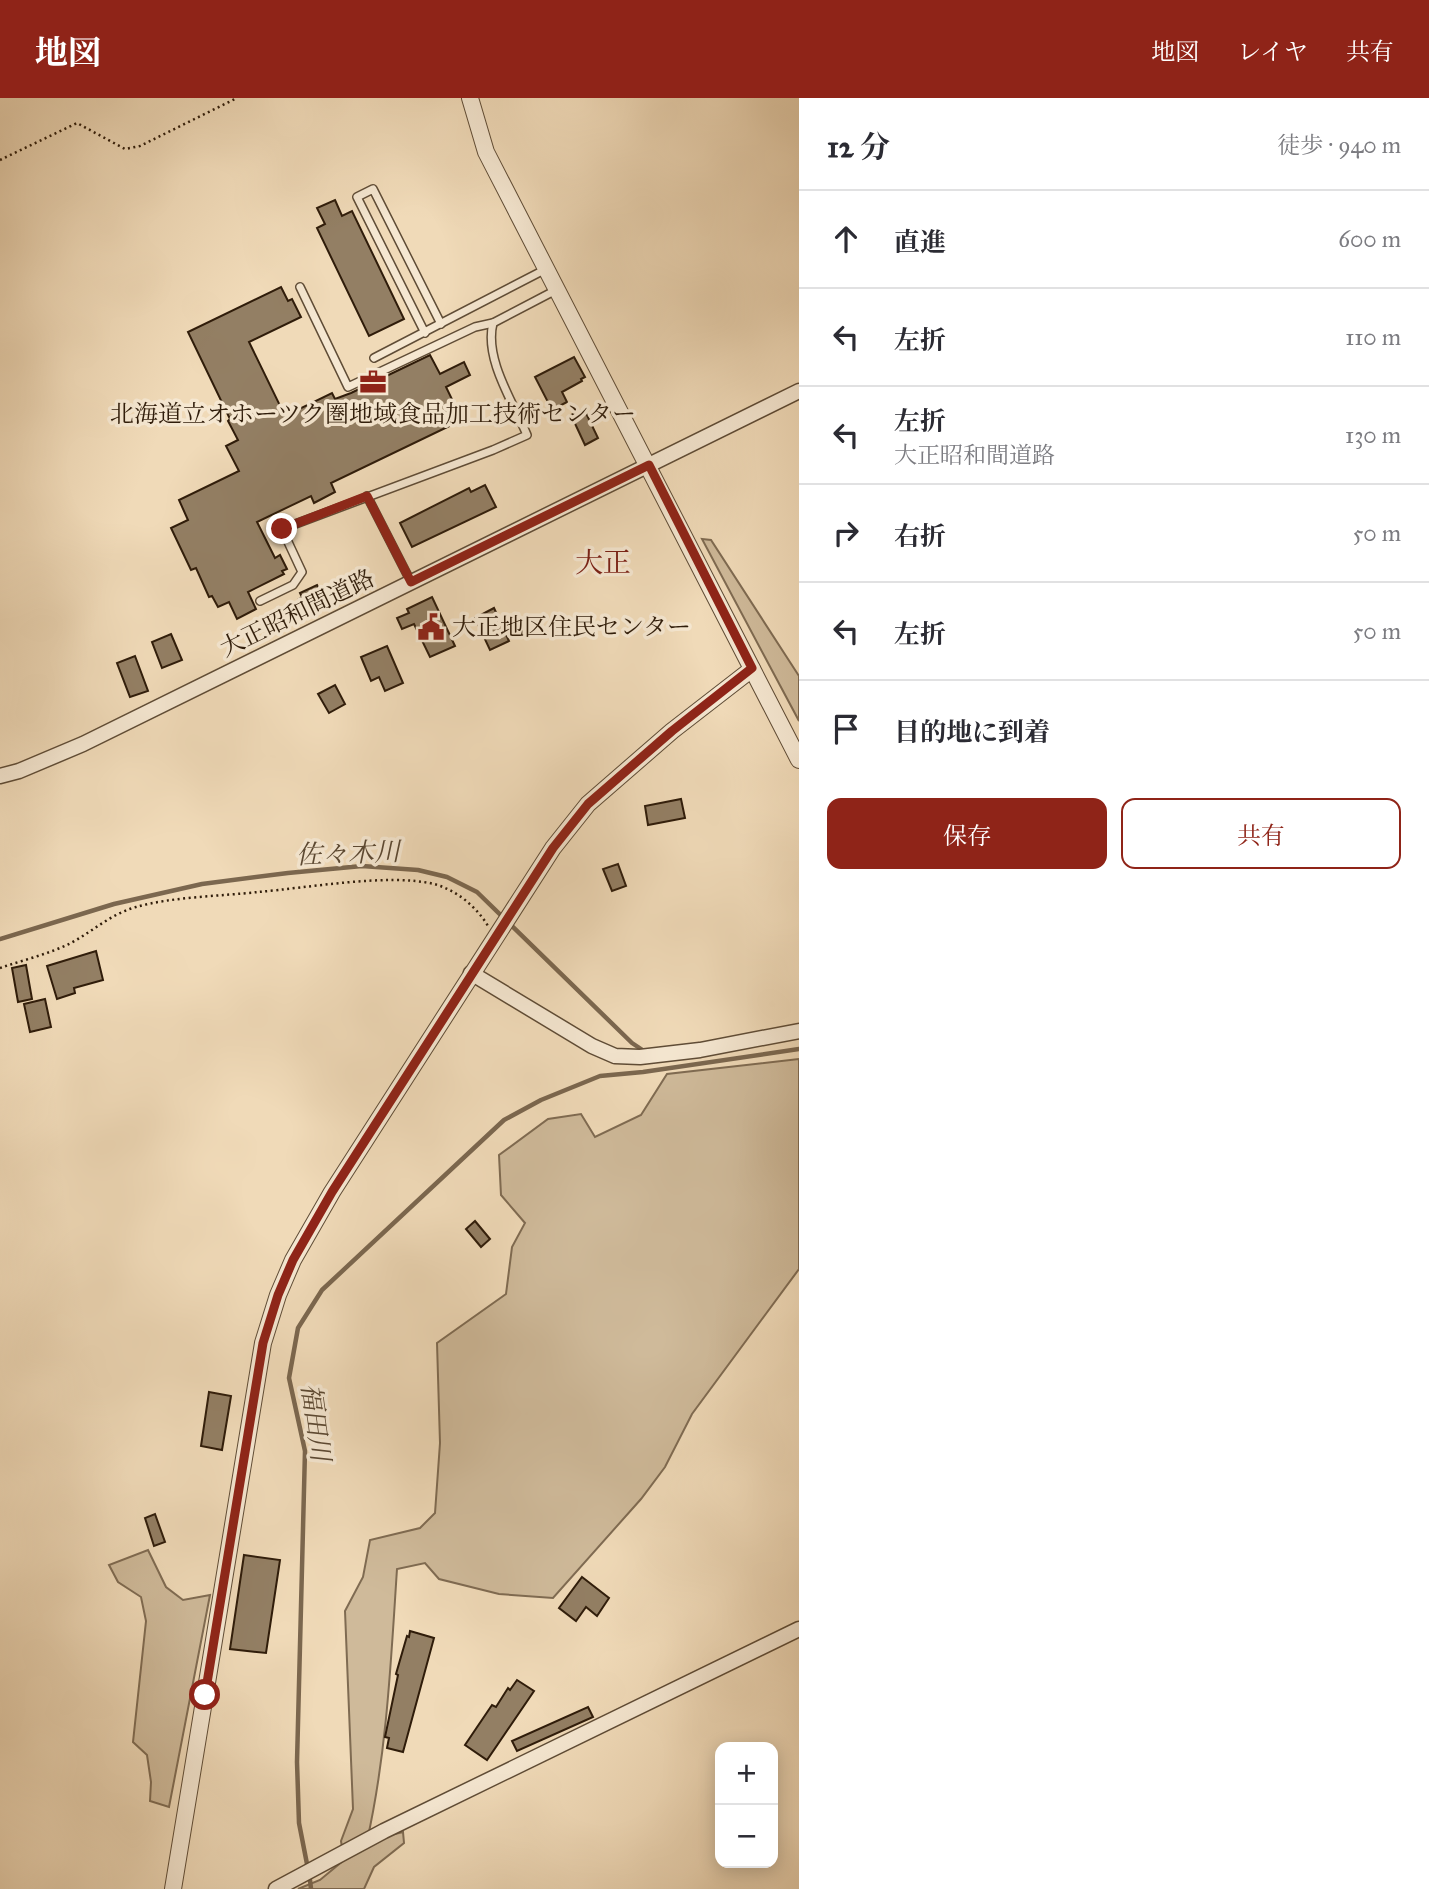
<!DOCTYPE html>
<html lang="ja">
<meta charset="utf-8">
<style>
:root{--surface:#fff;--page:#f7f7f7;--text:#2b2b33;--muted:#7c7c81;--line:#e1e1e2;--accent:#8f2418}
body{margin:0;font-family:"IM FELL Great Primer","Noto Serif JP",serif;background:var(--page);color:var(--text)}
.controls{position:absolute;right:21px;bottom:21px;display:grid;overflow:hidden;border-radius:14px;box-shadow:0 4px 18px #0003}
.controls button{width:63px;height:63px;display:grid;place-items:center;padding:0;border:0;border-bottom:2px solid var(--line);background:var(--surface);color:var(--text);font:35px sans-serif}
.stop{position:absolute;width:21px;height:21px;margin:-16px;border:5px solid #8f2418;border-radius:50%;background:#fff}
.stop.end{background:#8f2418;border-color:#fff;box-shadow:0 2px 7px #0008}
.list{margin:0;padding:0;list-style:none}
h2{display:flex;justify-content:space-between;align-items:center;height:91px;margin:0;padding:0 28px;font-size:30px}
h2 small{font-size:23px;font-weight:400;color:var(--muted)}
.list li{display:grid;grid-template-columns:46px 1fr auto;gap:21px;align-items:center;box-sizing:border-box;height:98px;padding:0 28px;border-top:2px solid var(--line)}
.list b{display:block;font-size:26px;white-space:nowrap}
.list p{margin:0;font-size:23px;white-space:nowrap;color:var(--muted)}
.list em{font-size:23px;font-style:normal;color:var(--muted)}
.actions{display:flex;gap:14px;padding:21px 28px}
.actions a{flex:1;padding:16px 0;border:2px solid var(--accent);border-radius:14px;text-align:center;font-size:24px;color:var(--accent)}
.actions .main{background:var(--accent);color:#fff}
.icon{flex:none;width:38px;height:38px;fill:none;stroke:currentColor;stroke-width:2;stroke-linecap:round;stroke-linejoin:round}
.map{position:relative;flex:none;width:799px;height:1791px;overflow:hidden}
header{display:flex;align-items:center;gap:42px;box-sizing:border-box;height:98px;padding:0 35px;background:var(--accent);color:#fff}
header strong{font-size:33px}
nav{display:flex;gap:38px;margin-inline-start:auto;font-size:24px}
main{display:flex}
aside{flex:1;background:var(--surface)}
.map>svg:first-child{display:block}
.green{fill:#cfba9a;stroke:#7f6b52;stroke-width:2}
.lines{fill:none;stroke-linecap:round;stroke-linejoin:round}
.stream{stroke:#7b674f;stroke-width:4.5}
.building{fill:#937f64;stroke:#2f1c0a;stroke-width:2}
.service-casing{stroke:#5f4c36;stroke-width:10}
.minor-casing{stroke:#5f4c36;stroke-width:17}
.tertiary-casing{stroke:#5f4c36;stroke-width:18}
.path{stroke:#2f1c0a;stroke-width:2.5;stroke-dasharray:2 3.5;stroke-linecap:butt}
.service{stroke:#f5e7d1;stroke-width:7}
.minor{stroke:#f5e7d1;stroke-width:14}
.tertiary{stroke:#f5e7d1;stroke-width:16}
.route{stroke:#8f2418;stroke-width:9}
.labels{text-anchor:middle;stroke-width:7;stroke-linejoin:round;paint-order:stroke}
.poi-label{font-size:24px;fill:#2f1c0a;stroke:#f5e7d1}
.street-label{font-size:24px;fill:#2f1c0a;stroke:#f5e7d1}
.water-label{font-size:26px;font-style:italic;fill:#5b4832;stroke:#f5e7d1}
.quarter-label{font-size:28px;fill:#7a1f14;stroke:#f5e7d1}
</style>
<header>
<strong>地図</strong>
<nav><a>地図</a><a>レイヤ</a><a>共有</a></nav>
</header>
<main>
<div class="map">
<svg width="799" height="1791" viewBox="0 0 799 1791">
<rect width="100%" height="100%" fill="#f0dab8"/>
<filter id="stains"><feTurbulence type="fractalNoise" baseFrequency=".00286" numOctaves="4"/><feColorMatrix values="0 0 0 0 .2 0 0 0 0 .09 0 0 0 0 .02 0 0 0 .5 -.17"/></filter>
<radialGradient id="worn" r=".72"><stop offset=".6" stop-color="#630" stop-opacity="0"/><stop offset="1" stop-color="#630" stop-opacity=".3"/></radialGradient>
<!-- green -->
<g class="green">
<polygon points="702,441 711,442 799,578 799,623"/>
<path d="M799 961V1171L692 1316 665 1369 641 1401 553 1500 499 1496 439 1481 425 1465 397 1471C391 1561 387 1654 367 1743L403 1734 404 1745 374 1769 364 1791H298L320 1782 344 1762 341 1743 353 1711 345 1513 363 1479 370 1442 420 1430 435 1415 440 1345 437 1245 506 1196 512 1149 525 1125 501 1097 499 1057 548 1021 581 1016 595 1039 641 1017 667 976Z"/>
<polygon points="148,1452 166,1489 183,1502 210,1497 169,1709 150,1703 151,1684 147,1657 133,1644 146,1523 141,1499 118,1484 109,1467"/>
</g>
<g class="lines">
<!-- stream -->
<g class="stream">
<polyline points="0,841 114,806 202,786 288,775 362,768 418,772 447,779 477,794 632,945 647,955"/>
<polyline points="307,1766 299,1725 297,1664 305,1353 289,1280 298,1230 322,1192 504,1022 541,1002 600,978 643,974 799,951"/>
<polyline points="310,1782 311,1791"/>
</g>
</g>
<!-- building -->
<g class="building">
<polygon points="335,102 342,118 352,113 404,221 369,238 317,130 325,126 317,110"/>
<polygon points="281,189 288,203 292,201 301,219 249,244 285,318 332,295 335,301 351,295 430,257 440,276 464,264 470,277 446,289 462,322 331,385 335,394 314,405 311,398 257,424 275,460 280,457 287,471 282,473 284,476 248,494 256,511 237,521 229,504 218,509 212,498 209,499 196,470 191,472 171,430 188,422 179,402 239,373 226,348 238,342 228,323 230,321 188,234"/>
<polygon points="574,259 585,279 581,281 582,283 562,294 567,304 552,312 535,279"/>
<polygon points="584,311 598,340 585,347 571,317"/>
<polygon points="485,387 496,409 412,449 400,425 469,390 471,394"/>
<polygon points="317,487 323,500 304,510 299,501 302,499 300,495"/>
<polygon points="432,499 455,548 430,559 414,526 402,531 397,520 409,515 407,511"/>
<polygon points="494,510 509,543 490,552 475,520"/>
<polygon points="171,536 182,562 162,570 152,544"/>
<polygon points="387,548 403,585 385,593 379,579 371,583 361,559"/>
<polygon points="135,558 148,593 130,599 117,565"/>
<polygon points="335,587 345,606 329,615 318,596"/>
<polygon points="681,701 685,720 648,727 645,708"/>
<polygon points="618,766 626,788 612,793 603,771"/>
<polygon points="96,853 103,882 74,890 75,895 57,901 47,868"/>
<polygon points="26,867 32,901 18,904 12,870"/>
<polygon points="45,901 51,929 30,934 24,906"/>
<polygon points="475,1123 490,1141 481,1149 466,1131"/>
<polygon points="209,1294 231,1298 222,1352 201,1348"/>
<polygon points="155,1416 165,1444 154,1448 145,1420"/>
<polygon points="244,1457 280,1462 266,1555 230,1551"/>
<polygon points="582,1479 609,1500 597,1518 586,1509 576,1523 559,1510"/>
<polygon points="410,1533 434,1540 403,1654 387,1650 389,1640 385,1639 398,1577 396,1576 407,1538 409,1539"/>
<polygon points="517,1582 534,1593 487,1662 465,1647 492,1607 496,1609 508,1590 510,1592"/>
<polygon points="588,1609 593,1619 517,1653 512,1643"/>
</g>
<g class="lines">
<defs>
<g id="service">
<polyline points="300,189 348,289 475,229 493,225 558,191"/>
<polyline points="425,235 357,99 373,91 441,226"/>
<polyline points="374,260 546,171"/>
<polyline points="367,398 411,484"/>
<path d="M260 503 293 487 302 474 282 431 493 352 527 337C513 304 484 261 493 225"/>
</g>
<g id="minor">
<polyline points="0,678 19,673 83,646 799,293"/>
<polyline points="471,875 592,948 615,958 640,959 700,952 799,933"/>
<polyline points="276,1791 384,1733 799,1531"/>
</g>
<g id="tertiary">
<polyline points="470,0 486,54 799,662"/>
<polyline points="173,1791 263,1245 278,1197 293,1162 332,1094 553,750 588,706 672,633 752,571"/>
</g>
</defs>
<!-- service casing -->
<use href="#service" class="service-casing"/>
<!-- minor casing -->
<use href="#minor" class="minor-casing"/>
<!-- tertiary casing -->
<use href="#tertiary" class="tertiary-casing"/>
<!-- path -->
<g class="path">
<polyline points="0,62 77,25 125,51 140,48 237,0"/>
<path d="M0 870C23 862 49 856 71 845 93 833 111 816 136 809 170 799 222 798 258 794 307 790 388 775 434 786 456 792 476 808 488 828"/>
</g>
<!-- service -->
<use href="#service" class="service"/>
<!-- minor -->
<use href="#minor" class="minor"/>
<!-- tertiary -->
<use href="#tertiary" class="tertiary"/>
</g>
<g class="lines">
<!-- route -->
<polyline class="route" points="205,1597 263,1245 278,1197 293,1162 332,1094 553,750 588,706 672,633 752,570 649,367 411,484 367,398 282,431"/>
</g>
<!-- icons -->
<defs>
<symbol id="office-bare" viewBox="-9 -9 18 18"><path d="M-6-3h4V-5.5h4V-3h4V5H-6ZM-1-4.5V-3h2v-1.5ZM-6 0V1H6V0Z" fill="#8f2418" stroke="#f5e7d1" stroke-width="2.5" paint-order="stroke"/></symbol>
<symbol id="civic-bare" viewBox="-9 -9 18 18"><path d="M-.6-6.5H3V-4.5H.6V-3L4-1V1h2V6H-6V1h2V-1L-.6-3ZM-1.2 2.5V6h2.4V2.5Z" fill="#8f2418" stroke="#f5e7d1" stroke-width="2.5" paint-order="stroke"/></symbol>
</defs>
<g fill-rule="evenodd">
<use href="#office-bare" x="354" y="265" width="38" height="38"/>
<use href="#civic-bare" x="412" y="510" width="38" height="38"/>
</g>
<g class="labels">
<!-- poi labels -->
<g class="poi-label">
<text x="373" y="324">北海道立オホーツク圏地域食品加工技術センター</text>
<text x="452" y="537" text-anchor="start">大正地区住民センター</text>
</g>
<!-- street labels -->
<g class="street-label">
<text transform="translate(297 515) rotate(-26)" y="8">大正昭和間道路</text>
</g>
<!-- water labels -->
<g class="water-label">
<text transform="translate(348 755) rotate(-2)" y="9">佐々木川</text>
<text transform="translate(316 1324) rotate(82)" y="9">福田川</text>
</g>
<!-- quarter labels -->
<g class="quarter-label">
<text x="603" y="474">大正</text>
</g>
</g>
<rect width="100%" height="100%" filter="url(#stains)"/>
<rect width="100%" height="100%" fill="url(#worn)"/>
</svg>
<div class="controls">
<button>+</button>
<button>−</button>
</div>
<div class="stop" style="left:205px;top:1597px"></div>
<div class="stop end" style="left:282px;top:431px"></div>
</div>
<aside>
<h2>12 分<small>徒歩 · 940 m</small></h2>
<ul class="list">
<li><svg class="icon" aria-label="ahead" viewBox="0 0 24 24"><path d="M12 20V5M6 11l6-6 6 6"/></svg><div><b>直進</b></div><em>600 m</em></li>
<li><svg class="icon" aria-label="left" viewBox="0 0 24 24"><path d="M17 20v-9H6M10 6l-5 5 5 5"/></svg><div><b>左折</b></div><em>110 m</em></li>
<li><svg class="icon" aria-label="left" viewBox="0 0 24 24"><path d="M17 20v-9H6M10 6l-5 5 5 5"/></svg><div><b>左折</b><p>大正昭和間道路</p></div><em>130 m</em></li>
<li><svg class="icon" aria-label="right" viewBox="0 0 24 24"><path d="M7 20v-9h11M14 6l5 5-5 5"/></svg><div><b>右折</b></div><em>50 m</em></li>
<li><svg class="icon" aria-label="left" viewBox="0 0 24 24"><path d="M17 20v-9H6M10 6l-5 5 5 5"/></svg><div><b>左折</b></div><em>50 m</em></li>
<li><svg class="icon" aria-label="arrive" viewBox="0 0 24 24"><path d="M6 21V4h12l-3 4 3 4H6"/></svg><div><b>目的地に到着</b></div></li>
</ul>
<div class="actions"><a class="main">保存</a><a>共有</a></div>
</aside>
</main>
